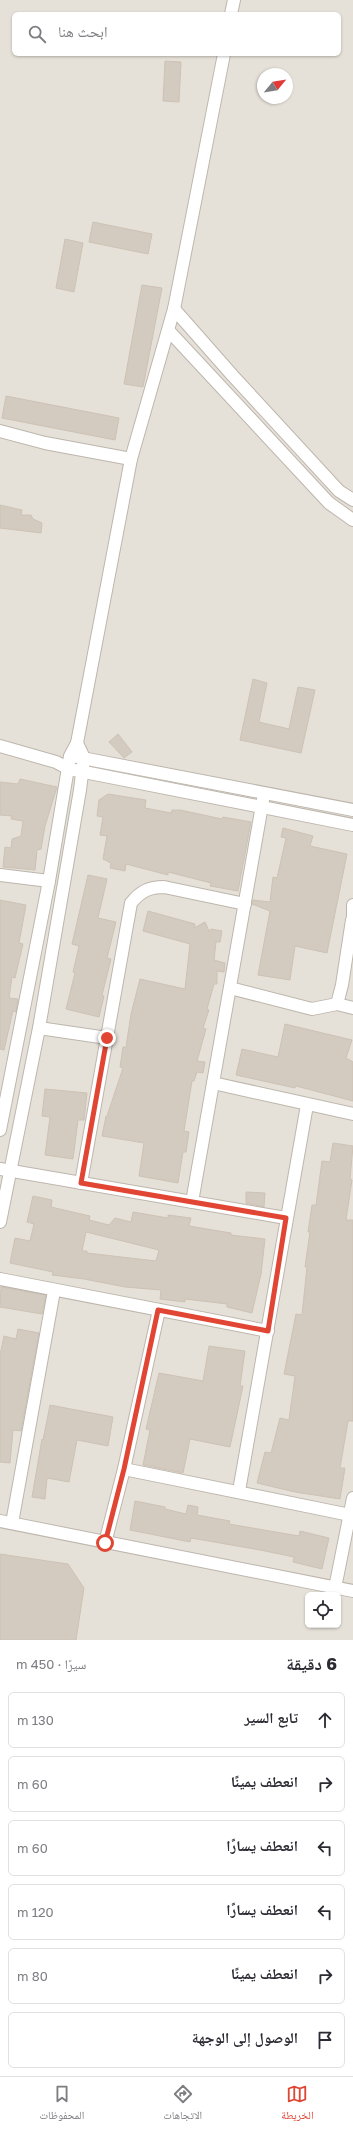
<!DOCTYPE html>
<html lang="ar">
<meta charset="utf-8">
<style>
:root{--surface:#fff;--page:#f2f2f3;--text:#2b2b33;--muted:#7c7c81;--line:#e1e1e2;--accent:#e04633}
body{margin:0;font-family:"Golos Text","Noto Naskh Arabic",sans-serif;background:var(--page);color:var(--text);direction:rtl}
.controls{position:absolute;right:12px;bottom:12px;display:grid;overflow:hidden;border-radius:6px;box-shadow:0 1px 3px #0004}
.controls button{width:36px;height:36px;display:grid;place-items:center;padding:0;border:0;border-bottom:1px solid var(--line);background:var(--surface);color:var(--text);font:20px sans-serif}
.compass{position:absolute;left:257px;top:68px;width:36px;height:36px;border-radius:50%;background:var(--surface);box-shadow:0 1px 3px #0004;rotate:60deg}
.stop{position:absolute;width:12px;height:12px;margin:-9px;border:3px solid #e04633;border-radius:50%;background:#fff}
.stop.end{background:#e04633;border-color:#fff;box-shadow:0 1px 4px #0008}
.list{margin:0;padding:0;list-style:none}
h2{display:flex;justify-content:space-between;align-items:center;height:52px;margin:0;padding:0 16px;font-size:17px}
h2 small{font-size:13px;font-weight:400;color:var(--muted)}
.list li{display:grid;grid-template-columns:26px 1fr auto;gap:12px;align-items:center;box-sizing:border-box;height:56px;margin:0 8px 8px;padding:0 8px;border:1px solid var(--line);border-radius:6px}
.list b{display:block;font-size:15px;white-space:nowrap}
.list em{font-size:13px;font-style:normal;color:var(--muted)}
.icon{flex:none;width:22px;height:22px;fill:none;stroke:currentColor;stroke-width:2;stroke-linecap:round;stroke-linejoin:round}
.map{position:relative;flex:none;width:353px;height:1640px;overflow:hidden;direction:ltr}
.search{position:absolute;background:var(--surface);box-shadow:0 1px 3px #0004;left:12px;right:12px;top:12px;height:44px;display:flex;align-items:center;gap:10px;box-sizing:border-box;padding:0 14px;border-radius:6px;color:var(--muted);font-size:15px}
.sheet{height:436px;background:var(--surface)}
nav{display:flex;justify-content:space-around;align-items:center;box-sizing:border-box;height:56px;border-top:1px solid var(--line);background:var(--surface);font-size:11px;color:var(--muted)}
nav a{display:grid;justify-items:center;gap:2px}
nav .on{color:var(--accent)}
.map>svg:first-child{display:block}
.residential{fill:#e6e1d8;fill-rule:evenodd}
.building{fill:#d3cac0;stroke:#cdc2b4;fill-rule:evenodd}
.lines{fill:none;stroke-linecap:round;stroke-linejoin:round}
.street-casing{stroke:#bdb6ad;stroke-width:14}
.street{stroke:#fff;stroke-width:12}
.route{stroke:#e04633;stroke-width:5}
</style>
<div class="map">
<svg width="353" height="1640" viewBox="0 0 353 1640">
<rect width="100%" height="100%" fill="#f2efe9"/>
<!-- residential -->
<path class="residential" d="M0 0H353V1640H0ZM14 14H339V54H14ZM263 74H287V98H263ZM308 1595H338V1625H308Z"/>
<!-- building -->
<g class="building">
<polygon points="165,61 181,62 179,102 163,101"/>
<polygon points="93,222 152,234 148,254 89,242"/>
<polygon points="65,239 83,243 74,292 56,288"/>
<polygon points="142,285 162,288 143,387 124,384"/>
<polygon points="6,396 119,418 115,440 2,418"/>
<polygon points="0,505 22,510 21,515 31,515 33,519 42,523 41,533 0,528"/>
<polygon points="253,679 267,683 259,722 289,729 298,687 315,690 301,753 240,740"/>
<polygon points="118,734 132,752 124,758 109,742"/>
<polygon points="20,779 57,787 45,826 41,849 37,850 35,870 3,867 5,847 11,848 12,839 21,836 23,821 11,819 12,816 0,815 0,782 18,784"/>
<polygon points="108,794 146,800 145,808 171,813 172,810 180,810 222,819 223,817 251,822 238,891 210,886 211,883 168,872 168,875 126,864 125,871 110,868 111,863 103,859 107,836 100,835 103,817 97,816 99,800"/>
<polygon points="283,828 313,836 310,846 347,854 327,953 295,946 290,980 258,975 270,911 252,904 253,900 270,902 273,877 277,878 286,838 281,837"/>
<polygon points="88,875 107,879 98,918 116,922 107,958 111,959 102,995 104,996 99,1017 66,1009 75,973 73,972 79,946 72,944"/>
<polygon points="0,900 26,905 19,943 23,944 15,978 12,977 9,998 18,999 16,1012 13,1011 4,1050 0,1049"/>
<polygon points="148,911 195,924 194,928 205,922 209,931 211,929 222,931 220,942 216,942 214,960 225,963 224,972 217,971 217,984 214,984 207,1009 209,1010 203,1028 206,1029 197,1061 205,1062 203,1073 197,1072 194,1081 192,1081 184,1131 189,1132 186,1152 183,1152 178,1183 139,1176 144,1143 102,1136 106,1116 107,1116 123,1068 120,1067 123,1047 126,1047 131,1014 140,979 185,989 190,944 143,931"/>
<polygon points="285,1024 352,1040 346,1058 353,1062 353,1101 296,1086 295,1088 236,1075 242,1049 278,1057"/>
<polygon points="45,1089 87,1093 84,1120 78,1120 73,1159 45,1155 50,1117 42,1116"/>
<polygon points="333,1143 353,1146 350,1179 352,1180 346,1220 353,1220 353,1421 348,1421 340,1468 345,1468 340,1499 295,1492 257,1483 265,1452 271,1453 280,1418 289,1420 295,1376 284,1374 296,1314 302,1315 307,1267 305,1267 310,1232 308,1232 312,1205 316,1205 322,1161 330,1162"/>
<polygon points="246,1192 265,1193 264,1207 246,1203"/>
<path d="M33 1196 52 1200 51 1207 90 1216 89 1220 109 1225 115 1218 131 1222 133 1212 168 1218V1215L191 1218 189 1226 231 1233V1235L265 1239 261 1274 252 1313 227 1307V1304L185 1299V1302L160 1299 161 1290 125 1287 84 1279 52 1275 53 1272 10 1263 15 1238 30 1241 34 1224 27 1222ZM86 1232 159 1250 156 1261 87 1253V1251H82Z"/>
<polygon points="1,1287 46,1295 42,1314 0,1307"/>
<polygon points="18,1329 39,1333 21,1431 13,1430 10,1463 0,1462 0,1355 4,1336 16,1339"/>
<polygon points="209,1346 245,1351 240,1386 243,1386 230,1447 190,1439 183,1473 143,1465 150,1430 146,1429 159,1373 203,1381"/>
<polygon points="50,1405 113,1417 108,1446 77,1440 69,1482 47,1478 45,1499 32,1497 42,1439 43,1440"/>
<polygon points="135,1501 165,1507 165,1509 186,1514 188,1505 198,1507 197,1515 230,1521 229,1524 299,1536 300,1531 329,1538 322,1569 293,1562 294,1557 260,1550 191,1538 190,1542 130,1530"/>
<polygon points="0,1554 68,1564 84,1588 76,1640 0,1640"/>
</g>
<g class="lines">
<defs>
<g id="street">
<polyline points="231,14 234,0"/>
<polyline points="174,309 233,376 339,491 353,500"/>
<polyline points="169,331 329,503 353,520"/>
<polyline points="0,431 45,443 131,459"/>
<polyline points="0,746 56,762 69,769 353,825"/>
<polyline points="77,757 353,810"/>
<polyline points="0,875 49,881"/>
<polyline points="353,905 353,920"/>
<polyline points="230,988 312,1009 337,1004 353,1008"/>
<polyline points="337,1004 342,985 352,920"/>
<polyline points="39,1028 107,1038"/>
<polyline points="213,1083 353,1114"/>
<polyline points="0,1130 49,881 70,756 77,743 131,459 174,309 224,54"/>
<polyline points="0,1169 286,1218"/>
<path d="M81 1183 131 903C141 891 149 887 164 887L245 904"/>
<polyline points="192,1202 264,794"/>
<polyline points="0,1222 39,1028 80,790 84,758 77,743"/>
<polyline points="0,1279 268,1331"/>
<polyline points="124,1469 159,1310"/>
<polyline points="239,1491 307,1105"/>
<polyline points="0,1521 353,1591"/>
<polyline points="12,1523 54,1291"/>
<polyline points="105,1543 124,1469 350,1515"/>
<polyline points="335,1588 353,1498"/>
</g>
</defs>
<!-- street casing -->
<use href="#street" class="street-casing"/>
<!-- street -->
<use href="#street" class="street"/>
</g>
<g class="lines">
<!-- route -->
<polyline class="route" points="105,1543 124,1469 158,1310 268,1331 286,1218 81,1183 107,1038"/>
</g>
</svg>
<div class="controls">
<button><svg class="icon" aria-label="locate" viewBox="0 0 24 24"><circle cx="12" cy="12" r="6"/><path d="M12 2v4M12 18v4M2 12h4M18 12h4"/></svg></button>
</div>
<svg class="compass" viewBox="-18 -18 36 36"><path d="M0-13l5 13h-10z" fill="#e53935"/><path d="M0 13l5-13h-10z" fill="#7c7c81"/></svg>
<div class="stop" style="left:105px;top:1543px"></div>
<div class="stop end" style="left:107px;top:1038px"></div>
<div class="search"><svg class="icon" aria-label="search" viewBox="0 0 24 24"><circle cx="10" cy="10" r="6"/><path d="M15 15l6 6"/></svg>ابحث هنا</div>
</div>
<section class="sheet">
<h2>6 دقيقة<small>سيرًا · 450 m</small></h2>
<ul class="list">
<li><svg class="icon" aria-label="ahead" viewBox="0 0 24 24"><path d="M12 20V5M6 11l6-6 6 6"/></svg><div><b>تابع السير</b></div><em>130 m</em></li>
<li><svg class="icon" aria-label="right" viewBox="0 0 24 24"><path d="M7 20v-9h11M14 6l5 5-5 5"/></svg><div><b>انعطف يمينًا</b></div><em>60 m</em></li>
<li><svg class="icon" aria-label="left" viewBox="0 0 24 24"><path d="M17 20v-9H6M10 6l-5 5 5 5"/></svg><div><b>انعطف يسارًا</b></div><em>60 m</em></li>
<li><svg class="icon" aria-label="left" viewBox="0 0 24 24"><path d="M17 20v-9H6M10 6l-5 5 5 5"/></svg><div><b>انعطف يسارًا</b></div><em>120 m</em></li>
<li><svg class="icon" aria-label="right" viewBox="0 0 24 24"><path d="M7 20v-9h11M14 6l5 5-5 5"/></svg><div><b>انعطف يمينًا</b></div><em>80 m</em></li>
<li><svg class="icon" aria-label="arrive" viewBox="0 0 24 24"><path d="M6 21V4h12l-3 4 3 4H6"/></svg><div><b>الوصول إلى الوجهة</b></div></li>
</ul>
</section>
<nav>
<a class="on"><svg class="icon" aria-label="map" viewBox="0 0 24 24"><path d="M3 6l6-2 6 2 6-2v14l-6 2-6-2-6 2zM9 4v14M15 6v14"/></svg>الخريطة</a>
<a><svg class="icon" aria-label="directions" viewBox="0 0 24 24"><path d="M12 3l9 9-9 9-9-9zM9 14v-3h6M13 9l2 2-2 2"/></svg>الاتجاهات</a>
<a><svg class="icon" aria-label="saved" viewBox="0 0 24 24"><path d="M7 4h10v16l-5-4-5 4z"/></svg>المحفوظات</a>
</nav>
